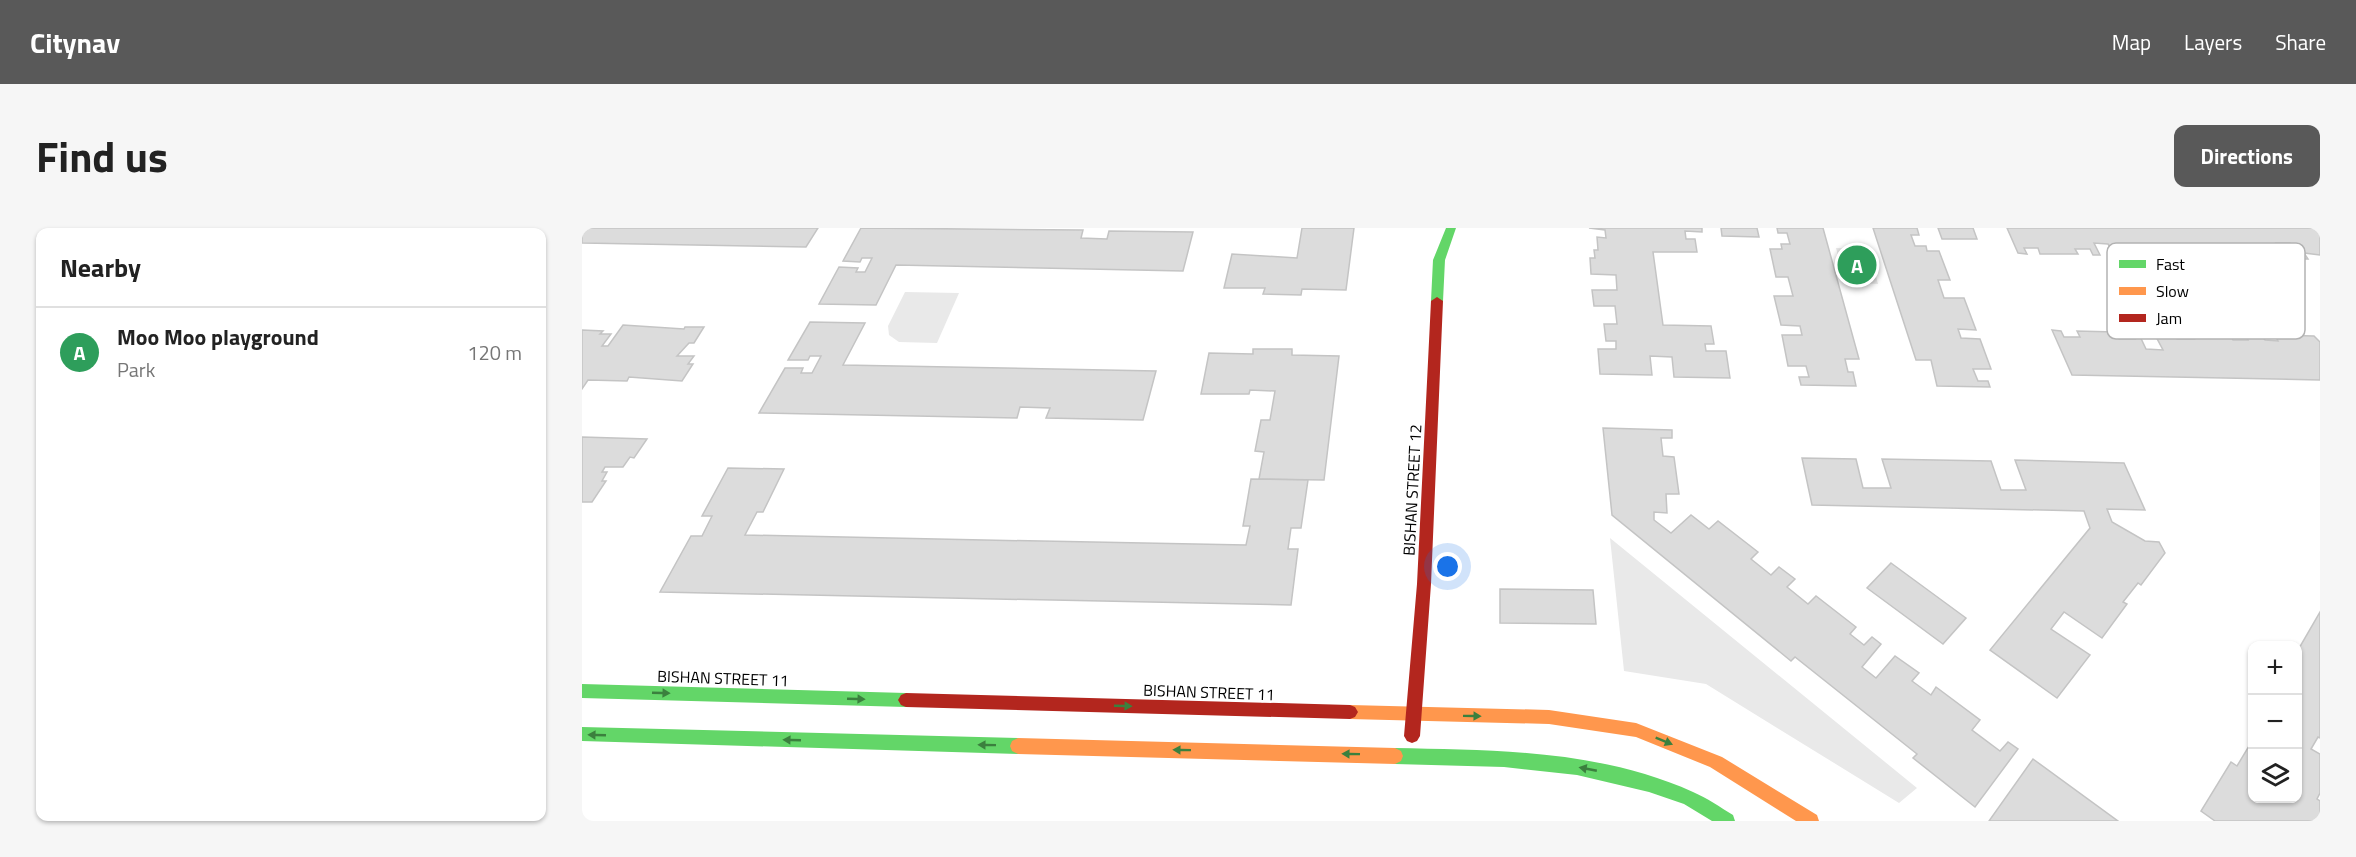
<!DOCTYPE html>
<meta charset="utf-8">
<style>
:root{--surface:#fff;--page:#f6f6f6;--text:#222;--muted:#767676;--line:#e0e0e0;--accent:#595959}
body{margin:0;font-family:"Titillium Web",sans-serif;background:var(--page);color:var(--text)}
.controls{position:absolute;right:18px;bottom:18px;display:grid;overflow:hidden;border-radius:12px;box-shadow:0 2px 4px #0004}
.controls button{width:54px;height:54px;display:grid;place-items:center;padding:0;border:0;border-bottom:2px solid var(--line);background:var(--surface);color:var(--text);font:30px sans-serif}
.you{position:absolute;left:866px;top:339px;width:21px;height:21px;margin:-15px;border:4px solid #fff;border-radius:50%;background:#1a73e8;box-shadow:0 0 0 9px #1a73e833}
.badge{display:grid;place-items:center;width:39px;height:39px;border-radius:50%;background:var(--accent);color:#fff;font-size:20px;font-weight:700}
.pin{position:absolute;translate:-50% -50%;border:3px solid #fff;box-shadow:0 2px 6px #0006}
.list{margin:0;padding:0;list-style:none}
h2{display:flex;justify-content:space-between;align-items:center;height:78px;margin:0;padding:0 24px;font-size:26px}
h2 small{font-size:20px;font-weight:400;color:var(--muted)}
.list li{display:grid;grid-template-columns:39px 1fr auto;gap:18px;align-items:center;box-sizing:border-box;height:90px;padding:0 24px;border-top:2px solid var(--line)}
.list b{display:block;font-size:22px;white-space:nowrap}
.list p{margin:0;font-size:20px;white-space:nowrap;color:var(--muted)}
.list em{font-size:20px;font-style:normal;color:var(--muted)}
.icon{flex:none;width:33px;height:33px;fill:none;stroke:currentColor;stroke-width:2;stroke-linecap:round;stroke-linejoin:round}
.map{position:relative;flex:none;width:1738px;height:593px;overflow:hidden;border-radius:12px}
header{display:flex;align-items:center;gap:36px;box-sizing:border-box;height:84px;padding:0 30px;background:var(--accent);color:#fff}
header strong{font-size:28px}
nav{display:flex;gap:33px;margin-inline-start:auto;font-size:21px}
.intro{display:flex;align-items:center;justify-content:space-between;box-sizing:border-box;height:144px;padding:0 36px}
h1{margin:0;font-size:42px}
.button{padding:15px 27px;border-radius:12px;background:var(--accent);color:#fff;font-size:21px;font-weight:700}
main{display:flex;gap:36px;padding:0 36px}
aside{flex:1;background:var(--surface);border-radius:12px;box-shadow:0 2px 4px #0004}
.map>svg:first-child{display:block}
.green{fill:#e9e9e9}
.building{fill:#dcdcdc;stroke:#c4c4c4;stroke-width:1.5}
.lines{fill:none;stroke-linecap:round;stroke-linejoin:round}
.fast{fill:#63d668;fill-rule:evenodd}
.slow{fill:#ff974d;fill-rule:evenodd}
.jam{fill:#b3261e;fill-rule:evenodd}
.oneway{fill:#3b803e}
.labels{text-anchor:middle;stroke-width:4.5;stroke-linejoin:round;paint-order:stroke}
.street-label{font-size:16px;fill:#000;stroke:#fff}
.key{fill:#fff;stroke:#b2b2b2;stroke-width:1.5}
.key-label{font-size:16px;fill:#000}
</style>
<header>
<strong>Citynav</strong>
<nav><a>Map</a><a>Layers</a><a>Share</a></nav>
</header>
<div class="intro"><h1>Find us</h1><a class="button">Directions</a></div>
<main>
<aside>
<h2>Nearby<small></small></h2>
<ul class="list">
<li><span class="badge" style="background:#2e9e5b">A</span><div><b>Moo Moo playground</b><p>Park</p></div><em>120 m</em></li>
</ul>
</aside>
<div class="map">
<svg width="1738" height="593" viewBox="0 0 1738 593">
<rect width="100%" height="100%" fill="#fff"/>
<!-- green -->
<g class="green">
<polygon points="1254,20 1287,21 1296,56 1263,54"/>
<polygon points="323,64 377,65 355,115 317,114 307,107 306,98"/>
<polygon points="1028,310 1335,560 1317,575 1124,456 1042,443"/>
</g>
<!-- building -->
<g class="building">
<polygon points="0,0 236,0 224,19 0,15"/>
<polygon points="279,0 501,2 499,10 525,11 527,3 611,4 601,43 314,37 294,77 237,76 257,39 276,40 274,44 283,44 290,30 280,30 278,34 261,33"/>
<polygon points="720,0 772,0 764,62 720,61 719,67 681,66 683,60 642,60 650,26 715,30"/>
<polygon points="1007,0 1120,0 1120,4 1103,3 1104,11 1113,11 1115,24 1071,24 1081,97 1129,98 1132,116 1123,116 1124,123 1144,123 1148,150 1092,149 1090,129 1068,128 1070,147 1018,146 1016,121 1034,121 1034,113 1024,113 1022,96 1035,96 1033,78 1012,78 1010,62 1035,62 1034,47 1009,46 1008,30 1013,30 1012,22 1016,22 1015,9 1024,10 1023,2"/>
<polygon points="1139,0 1175,0 1177,9 1140,8"/>
<polygon points="1195,0 1241,0 1277,131 1263,131 1266,144 1271,144 1274,158 1219,157 1217,149 1227,149 1224,138 1206,138 1200,107 1220,107 1218,98 1199,97 1192,68 1211,68 1206,49 1194,49 1188,21 1200,21 1199,16 1208,16 1205,5 1196,5"/>
<polygon points="1291,0 1335,0 1337,7 1329,7 1333,18 1344,18 1345,23 1357,23 1368,52 1356,52 1362,70 1382,70 1394,102 1376,101 1379,110 1398,111 1409,141 1391,141 1396,153 1406,153 1408,159 1355,158 1349,132 1334,132"/>
<polygon points="1356,0 1391,0 1395,11 1360,11"/>
<polygon points="1425,0 1738,0 1738,27 1722,25 1726,31 1719,31 1708,15 1694,15 1704,30 1685,30 1681,25 1666,24 1670,30 1633,29 1629,23 1615,23 1619,29 1603,28 1600,23 1586,22 1590,28 1553,28 1550,22 1537,21 1541,27 1532,27 1526,16 1512,15 1518,27 1511,27 1508,21 1493,21 1496,26 1458,26 1456,20 1442,20 1445,26 1436,25"/>
<polygon points="228,94 283,95 261,137 574,143 561,192 464,190 468,180 438,179 435,190 177,185 203,140 221,140 219,145 230,145 239,128 228,128 226,132 206,132"/>
<polygon points="41,97 102,101 103,99 122,99 112,115 107,115 95,128 112,128 106,136 111,136 100,153 47,149 45,153 6,152 0,161 0,102 21,103 18,106 29,106 20,118 26,118"/>
<polygon points="1470,102 1479,103 1482,109 1498,109 1495,103 1533,104 1537,111 1553,111 1549,104 1556,104 1564,121 1581,122 1572,105 1592,106 1595,111 1612,111 1608,106 1648,106 1651,112 1666,112 1663,106 1679,107 1683,112 1696,113 1693,107 1732,108 1738,114 1738,152 1490,147"/>
<polygon points="671,121 710,121 710,127 757,128 742,252 677,251 682,224 673,223 679,192 688,192 693,163 668,162 667,166 619,166 627,125 671,126"/>
<polygon points="1021,200 1090,202 1090,210 1079,210 1081,228 1092,229 1097,266 1084,266 1085,285 1072,284 1072,292 1089,305 1109,287 1127,301 1136,293 1176,324 1169,331 1189,347 1197,339 1213,351 1205,359 1226,376 1234,368 1274,399 1268,406 1282,417 1290,409 1299,416 1280,439 1294,450 1313,428 1337,445 1330,453 1349,467 1354,459 1398,492 1390,502 1418,523 1426,514 1436,521 1393,579 1331,530 1335,526 1213,429 1209,433 1030,287"/>
<polygon points="0,209 65,211 52,230 48,229 41,239 23,239 20,244 25,244 20,253 24,253 10,274 0,274"/>
<polygon points="1220,230 1274,231 1281,260 1309,260 1300,231 1409,233 1419,262 1444,262 1433,232 1542,235 1563,282 1525,281 1530,294 1563,313 1577,314 1583,325 1559,357 1556,355 1541,374 1545,376 1520,410 1482,384 1469,401 1508,427 1475,470 1408,422 1508,300 1502,283 1230,277"/>
<polygon points="146,240 202,241 181,284 175,284 163,307 402,312 664,317 668,298 661,298 669,251 726,252 719,300 709,300 706,321 716,321 709,377 78,364 109,308 120,308 130,288 120,288"/>
<polygon points="1309,335 1384,390 1361,416 1285,360"/>
<polygon points="918,361 1011,362 1014,396 918,395"/>
<polygon points="1738,384 1738,510 1736,509 1729,521 1738,526 1738,565 1735,571 1738,573 1738,593 1633,593 1619,583 1649,534 1655,538 1670,513 1670,570 1716,570 1716,422"/>
<polygon points="1451,531 1536,593 1407,593"/>
</g>
<g class="lines">
<!-- fast -->
<g class="fast">
<polygon points="864,0 874,0 863,32 861,73 855,77 849,73 851,32"/>
<polygon points="0,456 324,465 329,467 332,472 329,477 324,479 0,470"/>
<polygon points="0,499 436,510 442,513 444,518 442,523 436,526 0,513"/>
<path d="M813 520C912 522 1019 522 1111 564 1125 570 1138 579 1151 587L1153 593H1130L1102 576 1067 564 995 547 922 539 813 536 807 533 805 528 807 523Z"/>
</g>
<!-- slow -->
<g class="slow">
<polygon points="768,477 967,482 1054,495 1140,529 1235,587 1237,593 1214,593 1128,539 1054,509 967,496 768,491 763,489 760,484 763,479"/>
<polygon points="436,510 813,520 819,523 821,528 819,533 813,536 436,526 430,523 428,518 430,513"/>
</g>
<!-- jam -->
<g class="jam">
<polygon points="855,69 861,73 849,356 838,508 835,513 830,515 825,513 822,508 835,356 849,73"/>
<polygon points="324,465 768,477 773,479 776,484 773,489 768,491 324,479 319,477 316,472 319,467"/>
</g>
</g>
<!-- one-way arrows -->
<defs><path id="oneway-solid" d="M-6-.8H1V-3.2L6.5 0L1 3.2V.8H-6Z" transform="scale(1.5)"/></defs>
<g class="oneway">
<use href="#oneway-solid" transform="translate(79 465) rotate(2)"/>
<use href="#oneway-solid" transform="translate(274 471) rotate(2)"/>
<use href="#oneway-solid" transform="translate(541 478) rotate(2)"/>
<use href="#oneway-solid" transform="translate(890 488) rotate(1)"/>
<use href="#oneway-solid" transform="translate(15 507) rotate(-178)"/>
<use href="#oneway-solid" transform="translate(210 512) rotate(-178)"/>
<use href="#oneway-solid" transform="translate(1082 513) rotate(22)"/>
<use href="#oneway-solid" transform="translate(405 517) rotate(-179)"/>
<use href="#oneway-solid" transform="translate(600 522) rotate(-179)"/>
<use href="#oneway-solid" transform="translate(769 526) rotate(-179)"/>
<use href="#oneway-solid" transform="translate(1006 541) rotate(-169)"/>
</g>
<g class="labels">
<!-- street labels -->
<g class="street-label">
<text transform="translate(830 262) rotate(-87)" y="6">BISHAN STREET 12</text>
<text transform="translate(141 450) rotate(2)" y="6">BISHAN STREET 11</text>
<text transform="translate(627 464) rotate(2)" y="6">BISHAN STREET 11</text>
</g>
</g>
<!-- legend -->
<rect x="1525" y="15" width="198" height="96" rx="9" class="key"/>
<rect x="1537" y="32" width="27" height="8" fill="#63d668"/>
<rect x="1537" y="59" width="27" height="8" fill="#ff974d"/>
<rect x="1537" y="86" width="27" height="8" fill="#b3261e"/>
<g class="key-label">
<text x="1574" y="42">Fast</text>
<text x="1574" y="69">Slow</text>
<text x="1574" y="96">Jam</text>
</g>
</svg>
<div class="controls">
<button>+</button>
<button>−</button>
<button><svg class="icon" aria-label="layers" viewBox="0 0 24 24"><path d="M12 4l9 5-9 5-9-5zM3 14l9 5 9-5"/></svg></button>
</div>
<div class="you"></div>
<div class="pin badge" style="left:1275px;top:37px;background:#2e9e5b">A</div>
</div>
</main>
